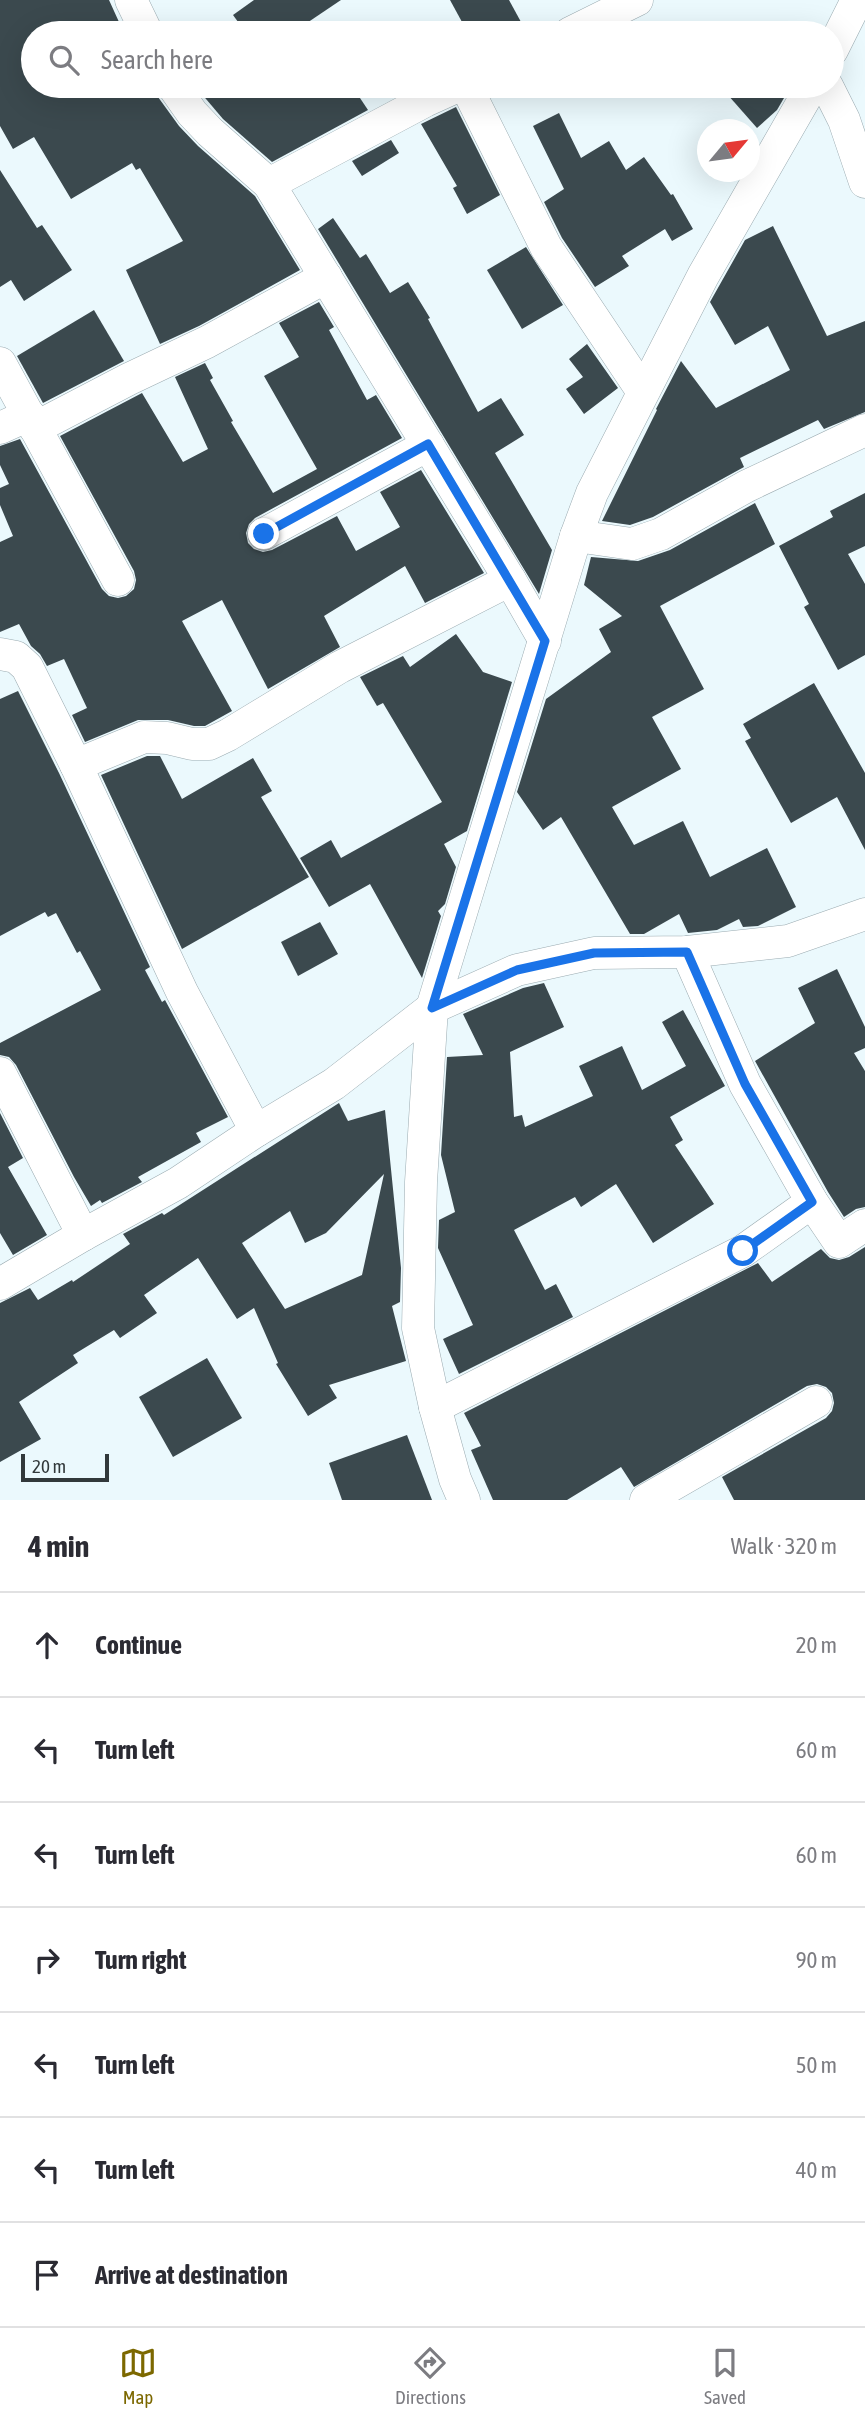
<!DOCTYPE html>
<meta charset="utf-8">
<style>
:root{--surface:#fff;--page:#f2f2f3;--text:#2b2b33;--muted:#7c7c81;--line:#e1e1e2;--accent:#7c6800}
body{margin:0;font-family:"Asap Condensed",sans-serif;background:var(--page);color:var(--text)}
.compass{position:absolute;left:697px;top:119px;width:63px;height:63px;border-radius:50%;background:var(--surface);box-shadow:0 7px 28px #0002;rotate:61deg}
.scale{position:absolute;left:21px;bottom:18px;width:88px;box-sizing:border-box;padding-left:7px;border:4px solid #32393b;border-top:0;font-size:19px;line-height:24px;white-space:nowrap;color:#32393b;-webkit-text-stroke:5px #ebf9fd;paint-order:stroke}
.stop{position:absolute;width:21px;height:21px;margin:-16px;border:5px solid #1a73e8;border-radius:50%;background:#fff}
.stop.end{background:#1a73e8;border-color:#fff;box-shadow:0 2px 7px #0008}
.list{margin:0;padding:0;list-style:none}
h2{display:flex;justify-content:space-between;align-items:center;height:91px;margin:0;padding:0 28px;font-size:30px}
h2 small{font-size:23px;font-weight:400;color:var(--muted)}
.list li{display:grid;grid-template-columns:46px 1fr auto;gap:21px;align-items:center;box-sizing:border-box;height:105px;padding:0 28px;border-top:2px solid var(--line)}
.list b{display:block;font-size:26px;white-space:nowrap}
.list em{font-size:23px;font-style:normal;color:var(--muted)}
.icon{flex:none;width:38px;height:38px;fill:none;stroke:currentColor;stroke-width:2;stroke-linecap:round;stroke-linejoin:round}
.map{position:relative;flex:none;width:865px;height:1500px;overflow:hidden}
.search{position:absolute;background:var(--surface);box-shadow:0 7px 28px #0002;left:21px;right:21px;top:21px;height:77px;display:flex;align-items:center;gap:18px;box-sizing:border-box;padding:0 24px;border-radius:38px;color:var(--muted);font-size:26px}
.sheet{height:826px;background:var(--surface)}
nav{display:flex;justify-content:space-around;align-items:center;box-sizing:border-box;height:98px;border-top:2px solid var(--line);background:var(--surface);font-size:19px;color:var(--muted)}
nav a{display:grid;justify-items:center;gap:4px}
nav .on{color:var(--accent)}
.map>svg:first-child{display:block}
.building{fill:#3b494e;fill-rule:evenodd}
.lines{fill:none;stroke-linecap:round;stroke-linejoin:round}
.minor-casing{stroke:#9babb1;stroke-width:33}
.minor{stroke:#fff;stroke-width:32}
.route{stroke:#1a73e8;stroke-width:9}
</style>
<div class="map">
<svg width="865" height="1500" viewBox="0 0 865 1500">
<rect width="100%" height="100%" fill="#ebf9fd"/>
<!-- building -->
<g class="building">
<polygon points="0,0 109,0 124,33 33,33 33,86 155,86 158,97 179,126 198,146 255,196 300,270 199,326 160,344 126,270 183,241 140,168 136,170 132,163 71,199 34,137 13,149 0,126"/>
<polygon points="254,0 341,0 292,33 246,33 233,15"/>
<polygon points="450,0 509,0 527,33 468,33"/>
<polygon points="195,86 352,86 368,110 272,162 223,119"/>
<polygon points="720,86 774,86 784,98 777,110 757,128"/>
<polygon points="456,107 500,195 467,214 453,188 457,186 421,124"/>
<polygon points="559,113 581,158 609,141 626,170 644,157 671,195 673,194 693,229 672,241 665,229 622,256 629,266 595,287 562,238 544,202 564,189 533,126"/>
<polygon points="391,140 399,153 362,176 352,161"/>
<polygon points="0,170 37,228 42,225 72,270 24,301 11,280 0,287"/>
<polygon points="333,218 360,258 366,254 390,293 408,282 430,318 428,319 478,412 501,398 524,435 495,453 552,550 539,594 318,229"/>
<polygon points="773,226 827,336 865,321 865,412 824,429 818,420 740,458 744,467 653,517 630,525 602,521 657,410 656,409 681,361 716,408 790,370 768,326 735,345 710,302 745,240"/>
<polygon points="526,247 563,305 522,329 487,270"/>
<polygon points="319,302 334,327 329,330 367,400 376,395 402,438 255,518 249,524 246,533 248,543 254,549 263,552 272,550 337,516 356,551 400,527 380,492 421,470 484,573 425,603 405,566 324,616 340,647 268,689 222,600 182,621 232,711 205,726 194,726 168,720 138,720 85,742 72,715 87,708 64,659 47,666 40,654 31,646 19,624 0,632 0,542 13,536 0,505 0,488 9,484 0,465 0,446 20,439 102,589 109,596 118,598 126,596 134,589 136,580 134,571 60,436 142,393 183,462 208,449 175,377 205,363 213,378 210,380 233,421 231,422 273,493 317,469 264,376 299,357 279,323"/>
<polygon points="94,310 124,361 43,403 17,356"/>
<polygon points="587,344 618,388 584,414 566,389 583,377 569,359"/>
<polygon points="865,493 865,546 848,554 865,584 865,655 838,670 804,607 809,604 779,546 833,517 830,511"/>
<polygon points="755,503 775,544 660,606 704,689 652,717 681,769 612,807 634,845 683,821 710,877 767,848 796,907 758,926 743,927 739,919 717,930 688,933 679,914 644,934 630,934 561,817 543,830 517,792 546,699 611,652 599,629 622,616 584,585 591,557 638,561 670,550"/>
<polygon points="456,634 483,672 512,682 467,831 444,844 456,867 445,904 438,911 441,916 422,978 370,884 329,907 300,858 331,840 341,858 442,802 383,703 377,706 360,677 403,656 410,667"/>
<polygon points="814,683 865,773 865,850 837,797 791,823 745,741 751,738 743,724"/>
<polygon points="18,691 59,773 150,967 145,970 162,1002 165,1000 228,1117 196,1133 201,1142 138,1177 142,1182 102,1203 100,1200 91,1206 74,1177 16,1065 9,1057 0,1055 0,1043 101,990 80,951 77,953 56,913 48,917 45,912 0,936 0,699"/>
<polygon points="147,756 160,756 182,799 253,758 272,791 261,797 309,877 182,949 101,775"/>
<polygon points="320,922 338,954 298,976 281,942"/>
<polygon points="837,969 865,1027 865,1048 854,1053 865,1071 865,1207 856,1209 844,1217 828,1192 755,1061 815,1023 798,988"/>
<polygon points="544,983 564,1027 510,1052 514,1117 522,1115 525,1127 593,1096 579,1066 622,1046 642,1090 686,1066 662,1022 683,1010 725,1086 670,1117 683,1140 675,1145 714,1204 653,1243 616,1184 581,1207 575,1197 514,1230 545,1290 556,1284 573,1317 459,1374 443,1339 473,1325 438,1248 439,1220 455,1212 441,1155 447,1057 483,1055 463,1014 523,988"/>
<path d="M339 1103 348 1121 385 1110 401 1268 400 1302 392 1306 406 1361 329 1385 337 1398 308 1416 276 1364 278 1363 254 1308 237 1319 198 1258 144 1295 157 1313 120 1338 114 1330 73 1355 78 1363 19 1402 41 1439 0 1462V1303L30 1288 38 1300 72 1280 73 1282 130 1244 123 1234 162 1213 164 1215ZM384 1174 362 1275 285 1309 242 1243 290 1211 305 1243 326 1233Z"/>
<polygon points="0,1113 23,1158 8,1167 47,1235 13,1255 0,1233"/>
<polygon points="865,1247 865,1500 734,1500 722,1477 826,1418 832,1411 834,1403 832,1393 826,1387 817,1384 807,1386 634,1487 621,1467 567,1500 493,1500 471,1450 481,1446 464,1413 758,1263 772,1282 821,1249 830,1258 839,1260 849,1257"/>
<polygon points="207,1358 242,1418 173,1457 139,1397"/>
<polygon points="407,1435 432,1500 342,1500 329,1463"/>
</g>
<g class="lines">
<defs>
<g id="minor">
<polyline points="131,0 147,33"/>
<polyline points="570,33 637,0"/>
<polyline points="832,50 857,0"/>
<polyline points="173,86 192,113 210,132 269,184 510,580 545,641"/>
<polyline points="466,86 546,247 643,392"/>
<polyline points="827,86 844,120 865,182"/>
<polyline points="269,184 425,101 458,86"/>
<polyline points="0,363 118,580"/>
<polyline points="0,428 29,415"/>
<polyline points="35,428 129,379 207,342 326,277"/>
<polyline points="264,534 428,445"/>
<polyline points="576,536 632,544 661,534 747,486 865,430"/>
<polyline points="0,654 16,657 27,667 76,765 182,992 256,1131"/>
<polyline points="76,765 144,737 167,738 192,744 209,744 228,735 340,667 510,580"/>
<polyline points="687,952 745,1084 812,1202 839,1242 865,1225"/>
<polyline points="0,1073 83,1235"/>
<polyline points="0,1284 83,1235 178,1183 256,1131 334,1084 432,1008 517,970 594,953 687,952 788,941 865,914"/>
<polyline points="435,1407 743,1251 812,1202"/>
<polyline points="464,1500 455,1479 435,1407 418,1328 421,1182 432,1008 576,536 592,493 703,276 812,86"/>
<polyline points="646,1500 816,1402"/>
</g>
</defs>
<!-- minor casing -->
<use href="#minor" class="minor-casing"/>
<!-- minor -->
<use href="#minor" class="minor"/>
</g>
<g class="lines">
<!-- route -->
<polyline class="route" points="264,534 428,444 545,641 432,1008 517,970 594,953 687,952 745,1084 812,1202 743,1251"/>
</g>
</svg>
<svg class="compass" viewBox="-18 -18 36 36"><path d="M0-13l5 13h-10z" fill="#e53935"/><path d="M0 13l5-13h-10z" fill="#7c7c81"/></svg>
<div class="scale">20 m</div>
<div class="stop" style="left:743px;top:1251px"></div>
<div class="stop end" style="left:264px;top:534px"></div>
<div class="search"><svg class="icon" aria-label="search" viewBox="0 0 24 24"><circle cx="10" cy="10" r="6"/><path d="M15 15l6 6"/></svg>Search here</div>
</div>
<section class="sheet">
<h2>4 min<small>Walk · 320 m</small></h2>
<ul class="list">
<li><svg class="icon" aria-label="ahead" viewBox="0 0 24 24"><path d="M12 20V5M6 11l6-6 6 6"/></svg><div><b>Continue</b></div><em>20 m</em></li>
<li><svg class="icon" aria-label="left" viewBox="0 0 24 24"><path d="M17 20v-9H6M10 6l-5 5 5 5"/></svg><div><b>Turn left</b></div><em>60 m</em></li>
<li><svg class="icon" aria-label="left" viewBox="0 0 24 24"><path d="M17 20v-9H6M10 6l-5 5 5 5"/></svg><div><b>Turn left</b></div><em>60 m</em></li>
<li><svg class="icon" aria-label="right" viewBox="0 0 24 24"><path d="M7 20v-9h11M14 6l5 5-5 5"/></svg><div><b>Turn right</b></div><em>90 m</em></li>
<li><svg class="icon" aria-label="left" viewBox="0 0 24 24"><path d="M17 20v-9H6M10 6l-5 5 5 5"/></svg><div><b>Turn left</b></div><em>50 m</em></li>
<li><svg class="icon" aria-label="left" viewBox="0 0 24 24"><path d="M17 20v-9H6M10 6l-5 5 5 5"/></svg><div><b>Turn left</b></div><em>40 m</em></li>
<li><svg class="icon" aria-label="arrive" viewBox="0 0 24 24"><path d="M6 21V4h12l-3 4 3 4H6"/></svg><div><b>Arrive at destination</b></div></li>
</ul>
</section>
<nav>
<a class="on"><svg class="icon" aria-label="map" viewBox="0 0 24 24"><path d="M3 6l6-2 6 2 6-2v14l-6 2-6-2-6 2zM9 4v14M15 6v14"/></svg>Map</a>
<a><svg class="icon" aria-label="directions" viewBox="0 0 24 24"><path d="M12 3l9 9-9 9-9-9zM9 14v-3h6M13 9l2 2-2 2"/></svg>Directions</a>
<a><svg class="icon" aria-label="saved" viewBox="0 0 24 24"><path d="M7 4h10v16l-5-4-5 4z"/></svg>Saved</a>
</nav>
